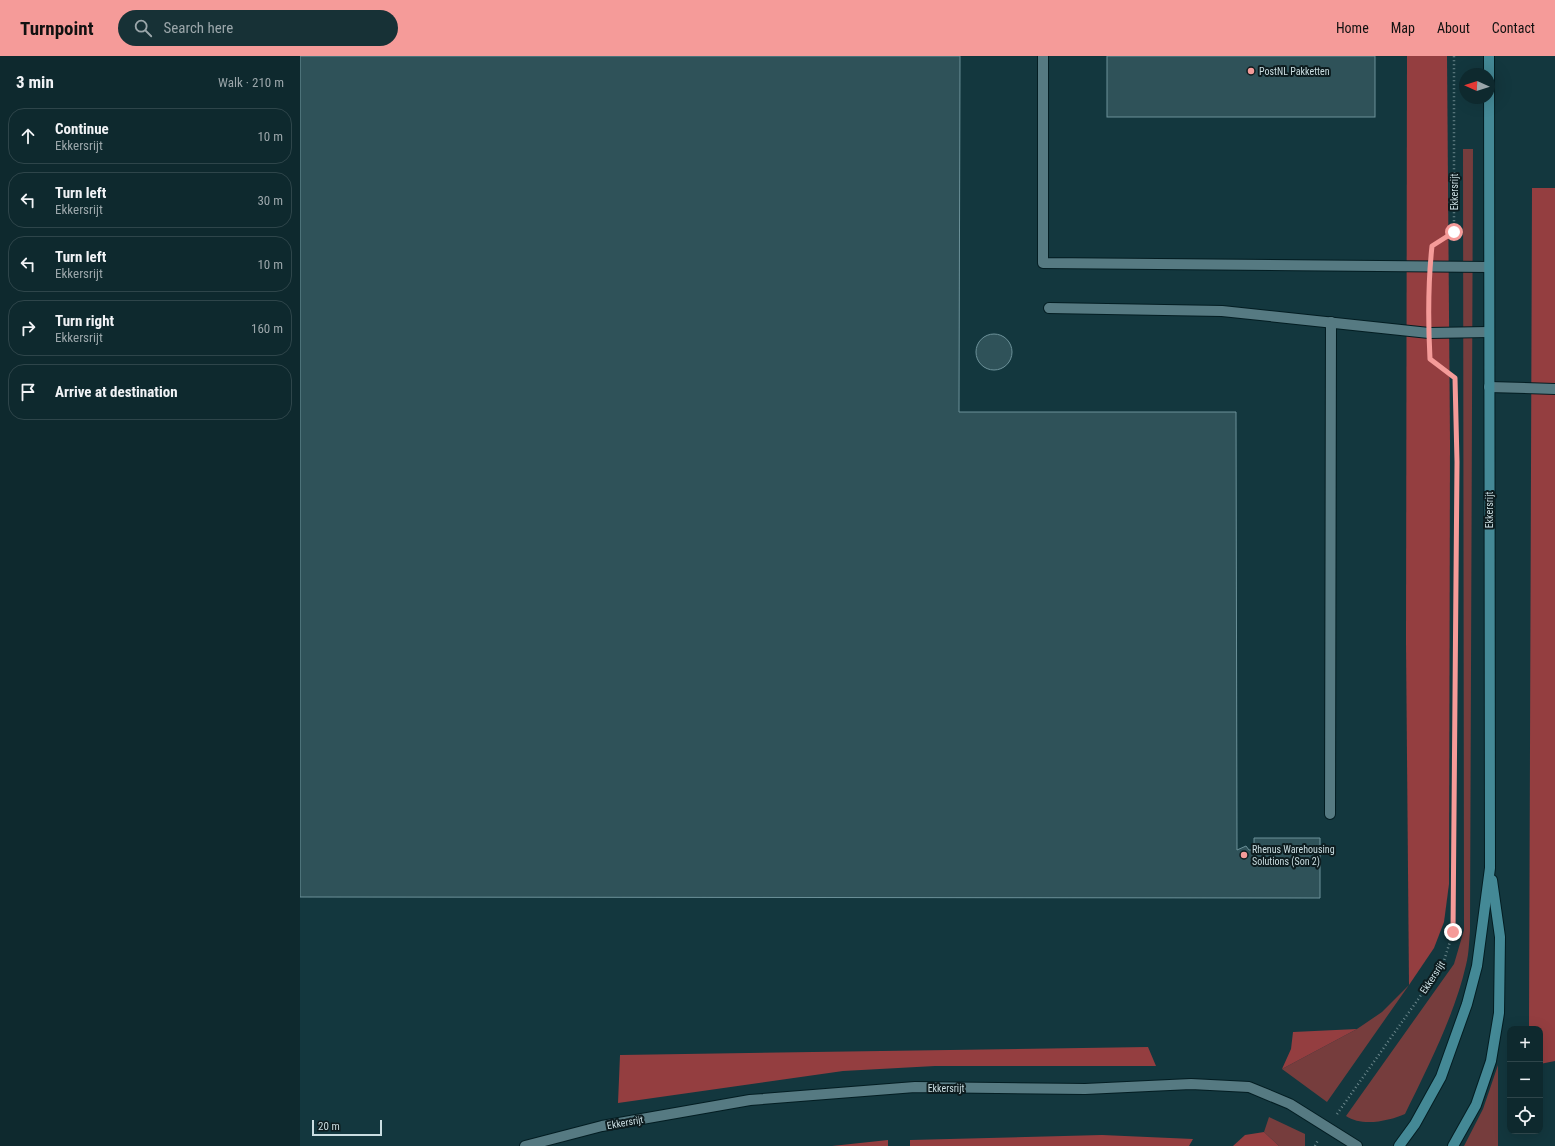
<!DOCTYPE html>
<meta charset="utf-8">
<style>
:root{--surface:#0e292e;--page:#173136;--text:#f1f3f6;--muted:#9ba6aa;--line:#2e454a;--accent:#f59b99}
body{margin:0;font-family:"Roboto Condensed",sans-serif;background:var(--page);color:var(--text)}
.controls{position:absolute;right:12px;bottom:12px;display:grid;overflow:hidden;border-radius:8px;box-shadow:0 4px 16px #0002}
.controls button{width:36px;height:36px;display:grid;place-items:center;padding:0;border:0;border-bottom:1px solid var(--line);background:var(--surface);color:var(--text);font:20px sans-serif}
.compass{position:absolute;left:1159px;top:12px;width:36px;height:36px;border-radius:50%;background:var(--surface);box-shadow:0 4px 16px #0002;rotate:273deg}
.scale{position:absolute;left:12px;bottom:10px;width:70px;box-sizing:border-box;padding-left:4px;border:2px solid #cadde1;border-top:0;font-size:11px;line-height:14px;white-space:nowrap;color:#cadde1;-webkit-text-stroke:3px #0d1c1f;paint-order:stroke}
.stop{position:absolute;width:12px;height:12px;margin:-9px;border:3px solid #f59b99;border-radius:50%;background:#fff}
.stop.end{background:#f59b99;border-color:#fff;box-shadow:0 1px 4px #0008}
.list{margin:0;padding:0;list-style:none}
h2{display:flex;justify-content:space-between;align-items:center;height:52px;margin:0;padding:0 16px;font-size:17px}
h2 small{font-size:13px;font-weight:400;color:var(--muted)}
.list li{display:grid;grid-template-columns:26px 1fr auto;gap:12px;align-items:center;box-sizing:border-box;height:56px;margin:0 8px 8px;padding:0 8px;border:1px solid var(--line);border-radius:16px}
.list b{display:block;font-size:15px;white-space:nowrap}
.list p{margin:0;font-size:13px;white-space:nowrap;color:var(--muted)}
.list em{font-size:13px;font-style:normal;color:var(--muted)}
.icon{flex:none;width:22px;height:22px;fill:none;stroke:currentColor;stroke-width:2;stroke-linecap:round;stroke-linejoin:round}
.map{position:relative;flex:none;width:1255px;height:1090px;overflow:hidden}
header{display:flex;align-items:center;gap:24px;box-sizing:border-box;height:56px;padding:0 20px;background:var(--accent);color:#111}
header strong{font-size:19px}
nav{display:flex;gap:22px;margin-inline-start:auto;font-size:14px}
.search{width:280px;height:36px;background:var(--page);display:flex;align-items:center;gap:10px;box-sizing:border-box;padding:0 14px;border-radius:22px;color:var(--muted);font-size:15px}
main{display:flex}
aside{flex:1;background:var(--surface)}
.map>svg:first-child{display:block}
.green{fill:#763d3d}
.forest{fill:#943e40}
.building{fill:#2f5259;stroke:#6c9199}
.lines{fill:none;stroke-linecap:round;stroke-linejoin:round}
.service-casing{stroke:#031d22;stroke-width:12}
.minor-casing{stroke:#031d22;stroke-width:12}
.secondary-casing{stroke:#031d22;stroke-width:12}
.path{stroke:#6c888d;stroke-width:2.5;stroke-dasharray:1 3;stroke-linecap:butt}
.service{stroke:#567a82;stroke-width:10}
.minor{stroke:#567a82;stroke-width:10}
.secondary{stroke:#448996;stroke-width:10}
.route{stroke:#f59b99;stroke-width:5}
.poi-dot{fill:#f59b99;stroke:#0d1c1f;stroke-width:1.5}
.labels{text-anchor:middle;stroke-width:4;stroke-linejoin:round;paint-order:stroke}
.poi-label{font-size:10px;fill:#cadde1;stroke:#0d1c1f;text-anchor:start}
.street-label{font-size:10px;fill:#cadde1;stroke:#0d1c1f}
</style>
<header>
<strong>Turnpoint</strong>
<div class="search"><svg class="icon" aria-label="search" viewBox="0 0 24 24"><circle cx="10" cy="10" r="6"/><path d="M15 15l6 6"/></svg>Search here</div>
<nav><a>Home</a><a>Map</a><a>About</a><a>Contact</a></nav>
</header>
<main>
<aside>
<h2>3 min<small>Walk · 210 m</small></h2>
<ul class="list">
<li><svg class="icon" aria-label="ahead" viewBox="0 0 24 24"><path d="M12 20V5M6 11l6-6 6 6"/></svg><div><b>Continue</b><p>Ekkersrijt</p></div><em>10 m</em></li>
<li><svg class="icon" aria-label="left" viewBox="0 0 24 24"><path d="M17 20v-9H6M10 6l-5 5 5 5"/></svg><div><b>Turn left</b><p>Ekkersrijt</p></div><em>30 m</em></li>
<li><svg class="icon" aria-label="left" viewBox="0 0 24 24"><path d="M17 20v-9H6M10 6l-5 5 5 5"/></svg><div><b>Turn left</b><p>Ekkersrijt</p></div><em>10 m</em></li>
<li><svg class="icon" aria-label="right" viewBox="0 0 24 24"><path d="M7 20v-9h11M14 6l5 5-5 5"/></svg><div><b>Turn right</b><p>Ekkersrijt</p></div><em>160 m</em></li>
<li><svg class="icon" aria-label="arrive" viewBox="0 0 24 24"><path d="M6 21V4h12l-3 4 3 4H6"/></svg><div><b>Arrive at destination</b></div></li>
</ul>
</aside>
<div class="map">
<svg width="1255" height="1090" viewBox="0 0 1255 1090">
<rect width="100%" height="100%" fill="#13373e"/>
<!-- green -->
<g class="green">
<path d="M1163 93H1173L1170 875C1169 886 1169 898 1166 909 1155 958 1127 1013 1105 1058 1089 1065 1062 1071 1046 1060L1154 908 1164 874Z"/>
<polygon points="1109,929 1027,1046 982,1013 1057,973 1082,956"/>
<polygon points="1198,1009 1198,1090 1164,1090 1183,1053"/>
<polygon points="969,1061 1005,1078 1005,1090 979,1090 964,1076"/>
</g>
<!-- forest -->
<g class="forest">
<polygon points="1107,0 1147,0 1150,386 1149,828 1144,866 1134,892 1109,929 1106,586"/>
<polygon points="1232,132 1255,132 1255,1005 1240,1008 1240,973 1229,973"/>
<polygon points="1057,973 982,1013 991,993 993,976"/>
<polygon points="848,991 856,1010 635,1010 543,1015 318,1047 320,999"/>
<polygon points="964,1076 979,1090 933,1090 945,1079"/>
<polygon points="802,1079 893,1083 889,1090 610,1090 610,1084"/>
<polygon points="588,1084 588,1090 532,1090"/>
</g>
<!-- building -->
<g class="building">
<polygon points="0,0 660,0 659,356 936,356 937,794 946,790 949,794 954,794 954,782 1020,782 1020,842 0,841"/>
<rect x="807" y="0" width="268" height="61"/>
<circle cx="694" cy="296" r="18"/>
</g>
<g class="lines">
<defs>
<g id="service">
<polyline points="743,0 743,207 1189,211"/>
<polyline points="749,252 922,255 1129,277 1189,276"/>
<polyline points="1189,331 1255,333"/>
<polyline points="1030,758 1031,266"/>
</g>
<polyline id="minor" points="225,1090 302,1070 450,1044 615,1031 785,1033 891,1028 949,1031 990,1048 1057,1090"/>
<g id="secondary">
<polyline points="1099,1090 1115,1068 1141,1021 1167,948 1177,910 1190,812 1189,0"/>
<polyline points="1153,1090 1176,1049 1191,1005 1199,957 1200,881 1192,824"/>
</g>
</defs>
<!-- service casing -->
<use href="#service" class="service-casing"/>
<!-- minor casing -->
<use href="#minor" class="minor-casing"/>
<!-- secondary casing -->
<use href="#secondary" class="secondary-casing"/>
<!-- path -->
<g class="path">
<polyline points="1131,193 1132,190 1154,176 1154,0"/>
<polyline points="1129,261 1129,228"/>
<polyline points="1037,1058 1143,908 1153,876 1157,406 1155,322 1130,303 1129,294"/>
<polyline points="1015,1090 1018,1084"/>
</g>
<!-- service -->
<use href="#service" class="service"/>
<!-- minor -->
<use href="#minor" class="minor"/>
<!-- secondary -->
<use href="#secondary" class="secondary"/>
</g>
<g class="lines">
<!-- route -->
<path class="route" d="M1153 876 1157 406 1155 322 1130 303C1128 265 1128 227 1132 190L1154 176"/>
</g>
<!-- markers -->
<g class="poi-dot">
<circle cx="951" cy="15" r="4"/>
<circle cx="944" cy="799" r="4"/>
</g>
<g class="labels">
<!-- poi labels -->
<g class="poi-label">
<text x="959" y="19">PostNL Pakketten</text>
<text x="952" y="797">Rhenus Warehousing<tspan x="952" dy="12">Solutions (Son 2)</tspan></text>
</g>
<!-- street labels -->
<g class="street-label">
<text transform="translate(1154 136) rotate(-90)" y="4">Ekkersrijt</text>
<text transform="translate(1189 454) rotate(-90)" y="4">Ekkersrijt</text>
<text transform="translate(1132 921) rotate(-57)" y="4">Ekkersrijt</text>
<text x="646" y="1036">Ekkersrijt</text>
<text transform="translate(325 1066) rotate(-10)" y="4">Ekkersrijt</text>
</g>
</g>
</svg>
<div class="controls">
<button>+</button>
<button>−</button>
<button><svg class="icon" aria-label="locate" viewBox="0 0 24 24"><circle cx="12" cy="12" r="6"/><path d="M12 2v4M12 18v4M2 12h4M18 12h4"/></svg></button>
</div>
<svg class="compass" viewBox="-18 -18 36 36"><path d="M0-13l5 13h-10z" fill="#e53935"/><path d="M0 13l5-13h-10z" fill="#9ba6aa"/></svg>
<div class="scale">20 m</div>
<div class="stop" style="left:1154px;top:176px"></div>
<div class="stop end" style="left:1153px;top:876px"></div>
</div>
</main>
